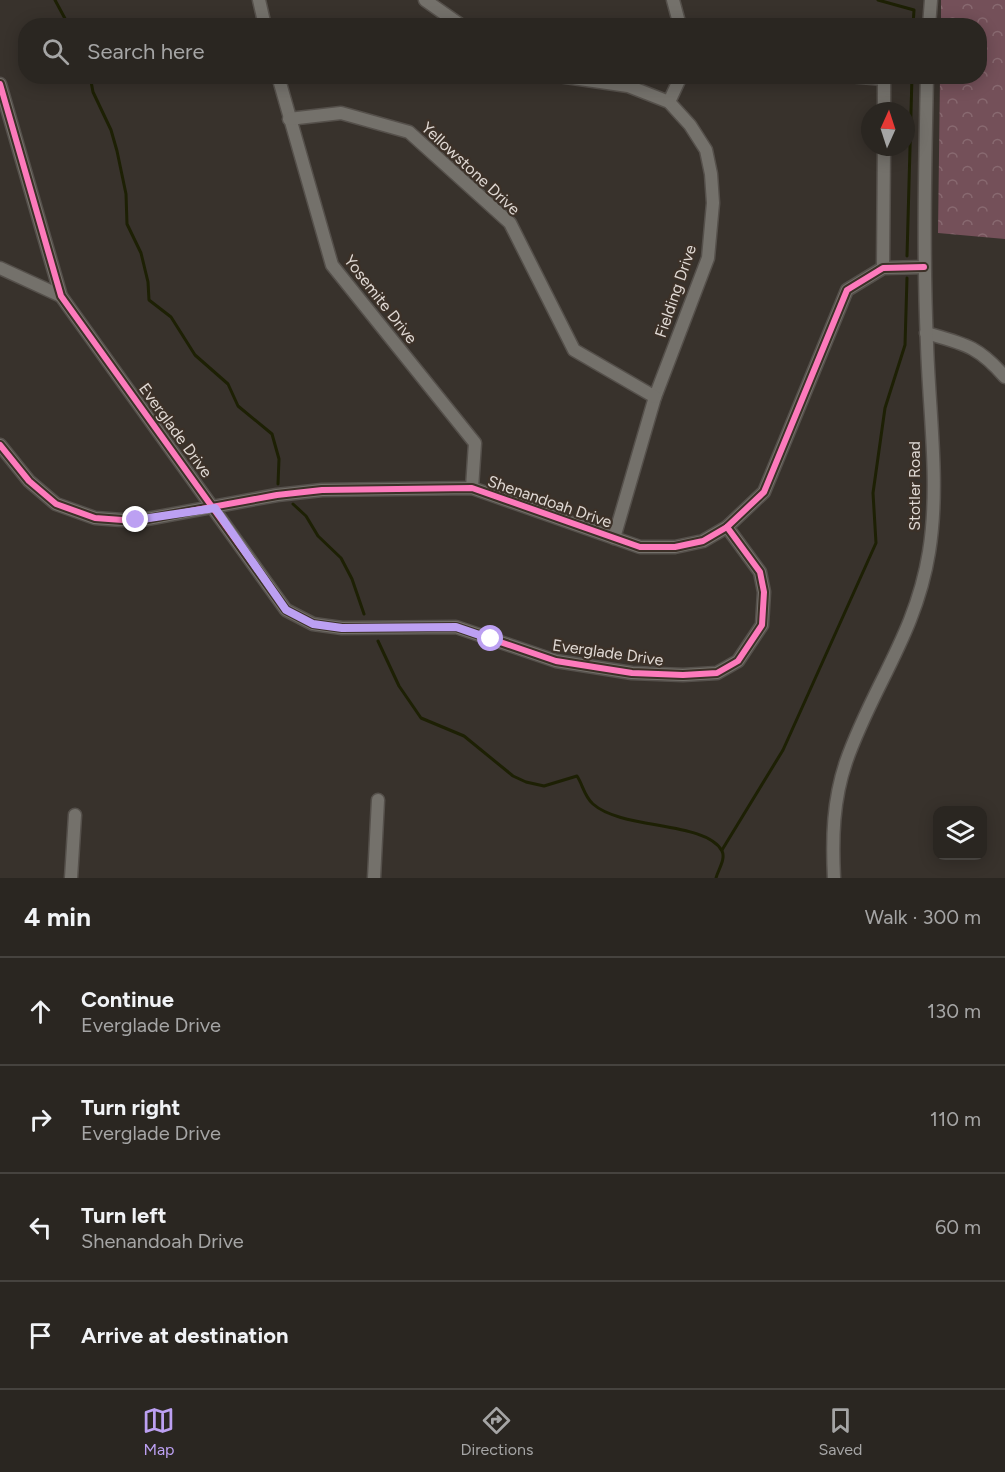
<!DOCTYPE html>
<meta charset="utf-8">
<style>
:root{--surface:#2a2621;--page:#322e2a;--text:#f1f3f6;--muted:#a5a5a5;--line:#46433f;--accent:#bca0f2}
body{margin:0;font-family:Figtree,sans-serif;background:var(--page);color:var(--text)}
.controls{position:absolute;right:18px;bottom:18px;display:grid;overflow:hidden;border-radius:12px;box-shadow:0 3px 15px #0003}
.controls button{width:54px;height:54px;display:grid;place-items:center;padding:0;border:0;border-bottom:2px solid var(--line);background:var(--surface);color:var(--text);font:30px sans-serif}
.compass{position:absolute;left:861px;top:102px;width:54px;height:54px;border-radius:50%;background:var(--surface);box-shadow:0 3px 15px #0003;rotate:3deg}
.stop{position:absolute;width:18px;height:18px;margin:-14px;border:4px solid #bca0f2;border-radius:50%;background:#fff}
.stop.end{background:#bca0f2;border-color:#fff;box-shadow:0 2px 6px #0008}
.list{margin:0;padding:0;list-style:none}
h2{display:flex;justify-content:space-between;align-items:center;height:78px;margin:0;padding:0 24px;font-size:26px}
h2 small{font-size:20px;font-weight:400;color:var(--muted)}
.list li{display:grid;grid-template-columns:39px 1fr auto;gap:18px;align-items:center;box-sizing:border-box;height:108px;padding:0 24px;border-top:2px solid var(--line)}
.list b{display:block;font-size:22px;white-space:nowrap}
.list p{margin:0;font-size:20px;white-space:nowrap;color:var(--muted)}
.list em{font-size:20px;font-style:normal;color:var(--muted)}
.icon{flex:none;width:33px;height:33px;fill:none;stroke:currentColor;stroke-width:2;stroke-linecap:round;stroke-linejoin:round}
.map{position:relative;flex:none;width:1005px;height:878px;overflow:hidden}
.search{position:absolute;background:var(--surface);box-shadow:0 3px 15px #0003;left:18px;right:18px;top:18px;height:66px;display:flex;align-items:center;gap:15px;box-sizing:border-box;padding:0 21px;border-radius:24px;color:var(--muted);font-size:22px}
.sheet{height:510px;background:var(--surface)}
nav{display:flex;justify-content:space-around;align-items:center;box-sizing:border-box;height:84px;border-top:2px solid var(--line);background:var(--surface);font-size:16px;color:var(--muted)}
nav a{display:grid;justify-items:center;gap:3px}
nav .on{color:var(--accent)}
.map>svg:first-child{display:block}
.forest{fill:url(#forest-crowns)}
.lines{fill:none;stroke-linecap:round;stroke-linejoin:round}
.stream{stroke:#1d2004;stroke-width:3}
.minor-casing{stroke:#55504b;stroke-width:15}
.minor{stroke:#74716b;stroke-width:12}
.cycleway-casing{stroke:#3c3128;stroke-width:10}
.cycleway{stroke:#fd7abc;stroke-width:6}
.route{stroke:#bca0f2;stroke-width:8}
.labels{text-anchor:middle;stroke-width:4.5;stroke-linejoin:round;paint-order:stroke}
.street-label{font-size:16px;fill:#e0d9d4;stroke:#3c3128}
</style>
<div class="map">
<svg width="1005" height="878" viewBox="0 0 1005 878">
<defs>
<pattern id="forest-crowns" width="20" height="18" patternUnits="userSpaceOnUse" patternTransform="scale(1.5)"><rect width="20" height="18" fill="#745059"/><path d="M2 6a3 3 0 1 1 6 0M12 15a3 3 0 1 1 6 0" fill="none" stroke="#886970"/></pattern>
</defs>
<rect width="100%" height="100%" fill="#38322c"/>
<!-- forest -->
<polygon class="forest" points="941,0 1005,0 1005,239 938,233 940,77 980,76 980,26 941,25"/>
<g class="lines">
<!-- stream -->
<g class="stream">
<polyline points="55,0 69,26"/>
<polyline points="878,0 914,10 913,26"/>
<polyline points="90,76 93,92 111,130 117,151 126,194 127,224 141,253 148,282 149,300 171,317 195,355 228,384 238,406 272,434 279,459 278,484"/>
<polyline points="907,256 912,76"/>
<polyline points="293,504 306,516 318,536 341,558 352,579 364,614"/>
<path d="M378 641 399 686 421 718 464 736 513 776 526 782 544 786 577 776C583 785 584 796 593 804 622 830 706 821 722 851 726 859 718 870 716 878"/>
<polyline points="722,850 783,750 876,543 873,493 885,408 905,345 907,278"/>
</g>
<defs>
<g id="minor">
<polyline points="259,0 265,26"/>
<polyline points="425,0 462,26"/>
<polyline points="673,0 680,26"/>
<polyline points="929,26 931,0"/>
<polyline points="278,76 332,265 475,443 472,488"/>
<polyline points="559,76 628,86 669,102 690,125 706,150 711,174 713,203 708,258 655,397 614,538"/>
<polyline points="849,76 884,79"/>
<polyline points="0,84 61,296 286,610 313,624 342,628 456,627 556,661 632,673 683,675 717,673 738,661 762,625 764,592 760,572 727,527"/>
<polyline points="669,102 681,76"/>
<polyline points="884,111 884,76"/>
<polyline points="289,119 341,113 409,132 510,223 574,350 655,397"/>
<polyline points="0,268 61,296"/>
<polyline points="883,268 884,147"/>
<path d="M926 333C965 344 978 346 1005 377"/>
<polyline points="0,445 29,481 56,504 95,518 136,521 277,495 322,490 472,488 640,547 675,547 703,541 727,527 764,492 847,290 883,268 924,267"/>
<polyline points="71,878 75,815"/>
<polyline points="374,878 378,800"/>
<path d="M834 878C832 838 833 800 846 762 872 687 916 634 929 552 940 485 929 412 927 344 923 254 925 166 927 76"/>
</g>
</defs>
<!-- minor casing -->
<use href="#minor" class="minor-casing"/>
<!-- minor -->
<use href="#minor" class="minor"/>
<defs>
<g id="cycleway">
<polyline points="0,84 61,296 286,610 313,624 342,628 456,627 556,661 632,673 683,675 717,673 738,661 762,625 764,592 760,572 727,527"/>
<polyline points="0,445 29,481 56,504 95,518 136,521 277,495 322,490 472,488 640,547 675,547 703,541 727,527 764,492 847,290 883,268 924,267"/>
</g>
</defs>
<!-- cycleway casing -->
<use href="#cycleway" class="cycleway-casing"/>
<!-- cycleway -->
<use href="#cycleway" class="cycleway"/>
</g>
<g class="lines">
<!-- route -->
<polyline class="route" points="136,520 215,508 286,610 313,624 342,628 456,627 491,639"/>
</g>
<g class="labels">
<!-- street labels -->
<g class="street-label">
<text transform="translate(471 168) rotate(43)" y="6">Yellowstone Drive</text>
<text transform="translate(675 291) rotate(-71)" y="6">Fielding Drive</text>
<text transform="translate(381 299) rotate(52)" y="6">Yosemite Drive</text>
<text transform="translate(176 430) rotate(54)" y="6">Everglade Drive</text>
<text transform="translate(914 486) rotate(-90)" y="6">Stotler Road</text>
<text transform="translate(550 501) rotate(19)" y="6">Shenandoah Drive</text>
<text transform="translate(608 652) rotate(8)" y="6">Everglade Drive</text>
</g>
</g>
</svg>
<div class="controls">
<button><svg class="icon" aria-label="layers" viewBox="0 0 24 24"><path d="M12 4l9 5-9 5-9-5zM3 14l9 5 9-5"/></svg></button>
</div>
<svg class="compass" viewBox="-18 -18 36 36"><path d="M0-13l5 13h-10z" fill="#e53935"/><path d="M0 13l5-13h-10z" fill="#a5a5a5"/></svg>
<div class="stop" style="left:491px;top:639px"></div>
<div class="stop end" style="left:136px;top:520px"></div>
<div class="search"><svg class="icon" aria-label="search" viewBox="0 0 24 24"><circle cx="10" cy="10" r="6"/><path d="M15 15l6 6"/></svg>Search here</div>
</div>
<section class="sheet">
<h2>4 min<small>Walk · 300 m</small></h2>
<ul class="list">
<li><svg class="icon" aria-label="ahead" viewBox="0 0 24 24"><path d="M12 20V5M6 11l6-6 6 6"/></svg><div><b>Continue</b><p>Everglade Drive</p></div><em>130 m</em></li>
<li><svg class="icon" aria-label="right" viewBox="0 0 24 24"><path d="M7 20v-9h11M14 6l5 5-5 5"/></svg><div><b>Turn right</b><p>Everglade Drive</p></div><em>110 m</em></li>
<li><svg class="icon" aria-label="left" viewBox="0 0 24 24"><path d="M17 20v-9H6M10 6l-5 5 5 5"/></svg><div><b>Turn left</b><p>Shenandoah Drive</p></div><em>60 m</em></li>
<li><svg class="icon" aria-label="arrive" viewBox="0 0 24 24"><path d="M6 21V4h12l-3 4 3 4H6"/></svg><div><b>Arrive at destination</b></div></li>
</ul>
</section>
<nav>
<a class="on"><svg class="icon" aria-label="map" viewBox="0 0 24 24"><path d="M3 6l6-2 6 2 6-2v14l-6 2-6-2-6 2zM9 4v14M15 6v14"/></svg>Map</a>
<a><svg class="icon" aria-label="directions" viewBox="0 0 24 24"><path d="M12 3l9 9-9 9-9-9zM9 14v-3h6M13 9l2 2-2 2"/></svg>Directions</a>
<a><svg class="icon" aria-label="saved" viewBox="0 0 24 24"><path d="M7 4h10v16l-5-4-5 4z"/></svg>Saved</a>
</nav>
